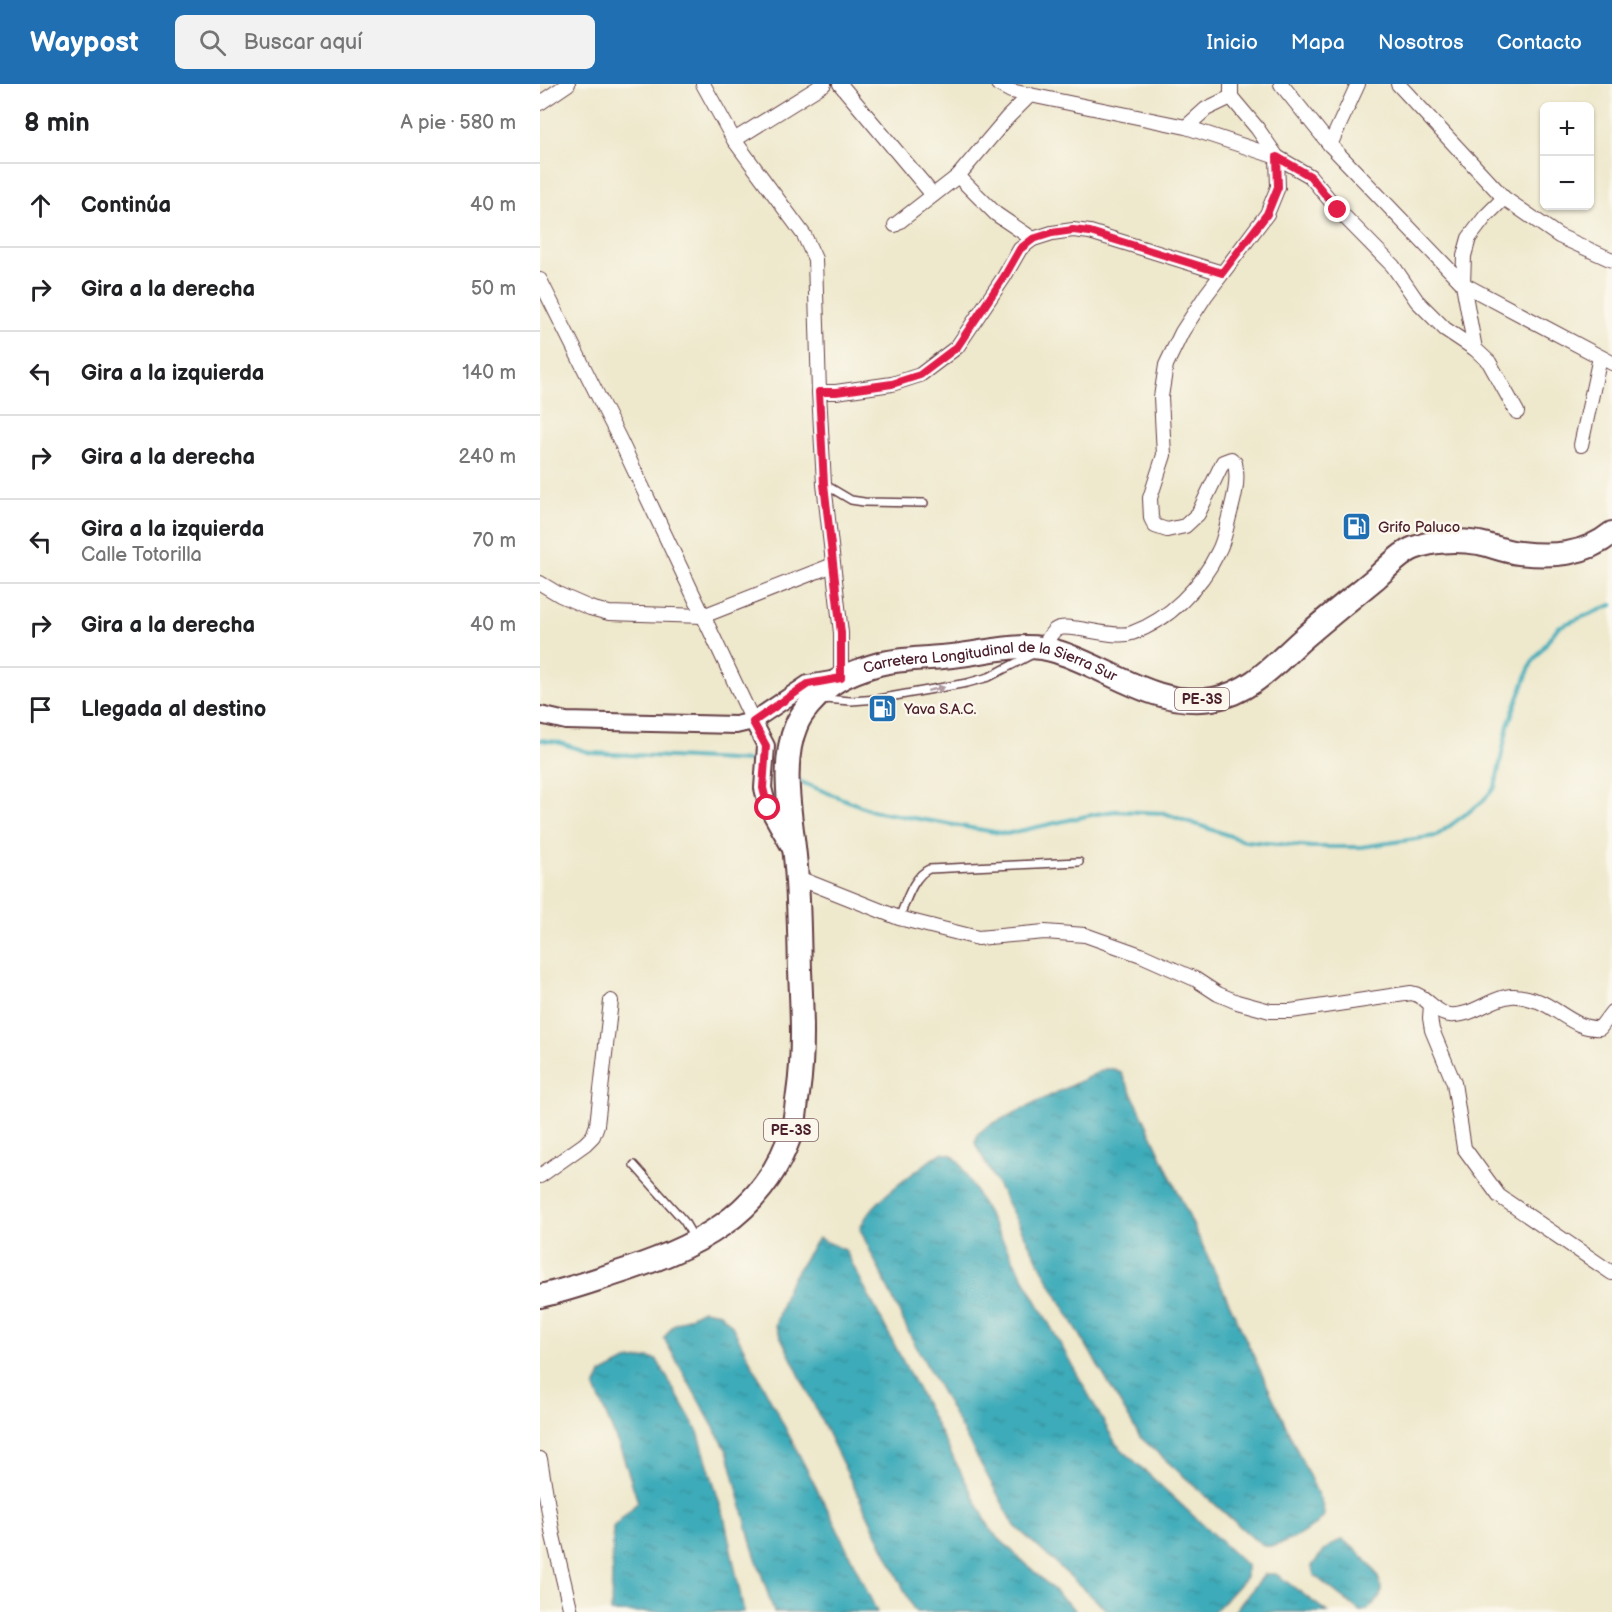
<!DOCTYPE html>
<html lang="es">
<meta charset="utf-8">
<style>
:root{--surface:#fff;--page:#f2f2f2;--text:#202124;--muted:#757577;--line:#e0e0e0;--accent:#1f6fb2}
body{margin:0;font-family:"Balsamiq Sans",sans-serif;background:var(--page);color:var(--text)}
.controls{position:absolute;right:18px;top:18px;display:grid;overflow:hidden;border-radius:9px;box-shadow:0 2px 4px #0004}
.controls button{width:54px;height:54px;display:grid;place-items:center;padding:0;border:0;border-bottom:2px solid var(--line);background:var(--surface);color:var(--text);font:30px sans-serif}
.stop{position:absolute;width:18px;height:18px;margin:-14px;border:4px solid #e11d48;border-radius:50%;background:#fff}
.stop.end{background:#e11d48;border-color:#fff;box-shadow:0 2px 6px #0008}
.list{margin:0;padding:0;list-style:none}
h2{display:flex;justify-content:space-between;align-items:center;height:78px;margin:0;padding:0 24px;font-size:26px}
h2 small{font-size:20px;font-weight:400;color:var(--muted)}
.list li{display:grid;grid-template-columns:39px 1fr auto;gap:18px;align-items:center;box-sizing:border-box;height:84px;padding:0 24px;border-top:2px solid var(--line)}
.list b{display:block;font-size:22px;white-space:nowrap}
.list p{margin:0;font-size:20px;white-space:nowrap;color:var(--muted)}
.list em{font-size:20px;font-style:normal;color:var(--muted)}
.icon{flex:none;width:33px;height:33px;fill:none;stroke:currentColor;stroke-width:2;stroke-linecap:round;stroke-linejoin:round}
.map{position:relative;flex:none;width:1072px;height:1528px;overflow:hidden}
header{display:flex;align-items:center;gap:36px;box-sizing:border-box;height:84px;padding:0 30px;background:var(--accent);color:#fff}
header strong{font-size:28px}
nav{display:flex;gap:33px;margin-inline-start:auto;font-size:21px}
.search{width:420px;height:54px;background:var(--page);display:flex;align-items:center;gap:15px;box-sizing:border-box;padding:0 21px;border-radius:9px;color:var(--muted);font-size:22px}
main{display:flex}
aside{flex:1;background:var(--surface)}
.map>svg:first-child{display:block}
.water{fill:url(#water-ripples);stroke:#436572;stroke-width:1.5}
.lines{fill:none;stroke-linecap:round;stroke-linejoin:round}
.stream{stroke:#3cabb9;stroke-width:4}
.service-casing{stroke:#633d43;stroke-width:10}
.minor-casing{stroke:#633d43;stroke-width:16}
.tertiary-casing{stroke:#633d43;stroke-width:20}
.trunk-casing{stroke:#633d43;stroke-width:26}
.service{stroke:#fff;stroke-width:7}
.minor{stroke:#fff;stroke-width:14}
.tertiary{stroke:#fff;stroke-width:16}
.trunk{stroke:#fff;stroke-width:22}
.oneway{fill:#ae9aa0}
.route{stroke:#e11d48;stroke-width:8}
.labels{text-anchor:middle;stroke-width:5;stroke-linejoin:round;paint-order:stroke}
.shield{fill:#fbf7ec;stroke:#7f6065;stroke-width:1.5}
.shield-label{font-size:14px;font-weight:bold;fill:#4a1f2b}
.poi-label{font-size:15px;fill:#4a1f2b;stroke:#fbf7ec;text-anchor:start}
.street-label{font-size:15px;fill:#4a1f2b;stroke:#fbf7ec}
</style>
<header>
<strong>Waypost</strong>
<div class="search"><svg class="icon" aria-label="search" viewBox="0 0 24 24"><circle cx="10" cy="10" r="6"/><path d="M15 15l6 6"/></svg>Buscar aquí</div>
<nav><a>Inicio</a><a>Mapa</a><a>Nosotros</a><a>Contacto</a></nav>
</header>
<main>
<aside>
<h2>8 min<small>A pie · 580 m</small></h2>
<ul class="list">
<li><svg class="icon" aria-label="ahead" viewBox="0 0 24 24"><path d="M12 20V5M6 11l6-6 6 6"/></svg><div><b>Continúa</b></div><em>40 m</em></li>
<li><svg class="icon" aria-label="right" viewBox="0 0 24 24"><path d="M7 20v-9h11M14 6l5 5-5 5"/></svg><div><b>Gira a la derecha</b></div><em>50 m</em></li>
<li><svg class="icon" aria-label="left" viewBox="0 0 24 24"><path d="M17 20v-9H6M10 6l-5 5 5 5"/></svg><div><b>Gira a la izquierda</b></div><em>140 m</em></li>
<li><svg class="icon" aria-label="right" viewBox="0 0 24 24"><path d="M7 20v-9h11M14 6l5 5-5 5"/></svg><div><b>Gira a la derecha</b></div><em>240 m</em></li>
<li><svg class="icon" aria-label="left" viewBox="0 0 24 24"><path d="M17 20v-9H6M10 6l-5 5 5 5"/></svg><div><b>Gira a la izquierda</b><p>Calle Totorilla</p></div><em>70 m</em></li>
<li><svg class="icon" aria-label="right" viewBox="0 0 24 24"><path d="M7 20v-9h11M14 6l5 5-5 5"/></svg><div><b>Gira a la derecha</b></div><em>40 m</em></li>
<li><svg class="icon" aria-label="arrive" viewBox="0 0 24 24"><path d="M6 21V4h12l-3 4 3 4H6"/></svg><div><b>Llegada al destino</b></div></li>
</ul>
</aside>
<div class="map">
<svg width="1072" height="1528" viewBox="0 0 1072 1528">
<defs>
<pattern id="water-ripples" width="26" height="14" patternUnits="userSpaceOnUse" patternTransform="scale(1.5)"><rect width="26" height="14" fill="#3cabb9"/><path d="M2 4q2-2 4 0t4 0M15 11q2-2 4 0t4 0" fill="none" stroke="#348b97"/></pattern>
</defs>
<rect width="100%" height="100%" fill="#fbf7ec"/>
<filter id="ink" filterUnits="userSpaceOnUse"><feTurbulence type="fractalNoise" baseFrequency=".0167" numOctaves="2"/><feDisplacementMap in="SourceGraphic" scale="12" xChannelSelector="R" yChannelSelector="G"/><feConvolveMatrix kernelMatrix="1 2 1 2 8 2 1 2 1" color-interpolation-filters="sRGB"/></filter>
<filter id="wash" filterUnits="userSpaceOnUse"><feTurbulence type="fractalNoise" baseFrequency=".008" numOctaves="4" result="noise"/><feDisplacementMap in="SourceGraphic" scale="24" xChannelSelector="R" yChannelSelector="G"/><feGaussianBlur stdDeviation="1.35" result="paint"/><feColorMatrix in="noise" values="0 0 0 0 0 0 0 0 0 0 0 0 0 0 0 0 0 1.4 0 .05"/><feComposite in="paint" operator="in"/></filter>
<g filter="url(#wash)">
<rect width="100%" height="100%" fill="#eee8cc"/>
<!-- water -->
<g class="water">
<path d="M565 985H574L581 989 598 1022 783 1422 784 1431C779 1442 739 1465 726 1462 722 1461 717 1456 713 1454L600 1353 515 1208 435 1059 438 1050 448 1042Z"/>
<path d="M402 1069 412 1071 419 1078 576 1360 706 1481V1493L674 1528H569L475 1442 370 1251 320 1145C329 1118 371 1092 393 1074Z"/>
<polygon points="278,1154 305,1166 452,1448 537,1528 376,1528 373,1524 235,1241 248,1201"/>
<polygon points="163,1226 180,1229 191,1240 290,1430 337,1528 234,1528 212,1462 188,1369 124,1254 133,1241"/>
<polygon points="108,1274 117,1276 158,1348 185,1437 204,1528 71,1528 73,1443 98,1418 83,1372 55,1304 61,1290 86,1277"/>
<path d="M802 1456C818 1465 854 1499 836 1518 831 1523 828 1527 820 1527L774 1491 772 1482C779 1472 789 1459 802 1456Z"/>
<polygon points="725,1490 736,1490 787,1528 694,1528"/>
</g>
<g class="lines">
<!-- stream -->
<g class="stream">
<polyline points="0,656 17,658 51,669 210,677 221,682"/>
<polyline points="256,696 333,727 466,750 551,731 575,727 623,729 705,757 772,763 821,763 896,752 942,718 955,703 968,641 991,580 1018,543 1072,521"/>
</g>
</g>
</g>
<g filter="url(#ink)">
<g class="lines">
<defs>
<g id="service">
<polyline points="284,400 311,416 324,418 384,419"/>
<polyline points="284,615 311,617 338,615 427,599 449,593 493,570"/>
<path d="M359 834C366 818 373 792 389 785L539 778"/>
<polyline points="94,1081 144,1137 154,1154"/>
</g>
<g id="minor">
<polyline points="163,0 194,56 264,151 275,175 279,308 296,308 352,300 380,291 417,263 464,193 480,165 493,155 512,149 533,146 550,148 682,189"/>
<polyline points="300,0 393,111"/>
<polyline points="458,0 471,7 490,11 646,43 737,73 770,92 798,126 853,182 877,217 905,245 935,265"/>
<polyline points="741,0 790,61 923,200 1072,279"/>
<polyline points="858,0 964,114 1019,152 1072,176"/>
<polyline points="490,11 467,34 418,92 456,130 493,155"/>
<polyline points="0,19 28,0"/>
<polyline points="646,43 666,25 691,13"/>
<polyline points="194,56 284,0"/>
<polyline points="790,61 818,0"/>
<polyline points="964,114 945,133 929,154 924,172 923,200 935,265 949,278 977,328"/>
<polyline points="355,141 418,92"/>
<polyline points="0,196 80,356 213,637"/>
<polyline points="279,308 284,400 301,549 301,594"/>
<polyline points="1041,361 1060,273"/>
<polyline points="0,499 20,511 50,524 69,529 163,532 293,481"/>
<path d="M502 565C506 559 510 550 515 546 527 537 572 556 592 549 629 536 661 503 678 468 684 458 686 444 689 433 694 415 699 397 695 379L691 375 683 378 658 430 645 442 627 446 615 442 611 434 610 414 624 371 621 313 626 281 642 248 666 211 727 130 738 103 737 73 717 44 691 13V0"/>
<path d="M256 793 359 834 438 854 505 848 545 851 601 871 655 895 678 910 697 918 730 927H751L871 909C887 911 894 930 910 931 932 933 950 914 971 912 979 911 990 915 998 917 1019 925 1036 946 1060 944L1072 928"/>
<polyline points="891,921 890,934 892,946 914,999 924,1064 959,1112 1072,1189"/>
<polyline points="0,1092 45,1060 53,1052 57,1041 71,917"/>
<polyline points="0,1375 13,1452 31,1528"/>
</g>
<g id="tertiary">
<polyline points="0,631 26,637 196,641 213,637 268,600 297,595"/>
<polyline points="213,637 226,662 223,704 228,724 251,765"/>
</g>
<g id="trunk">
<path id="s1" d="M0 1212C24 1207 47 1199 71 1191 153 1165 227 1132 253 1042 256 1032 256 1021 258 1010 264 969 262 929 260 887 259 849 259 810 255 772 251 732 240 680 256 642 261 629 275 613 287 604 301 592 321 585 339 580 361 574 388 575 412 572 446 569 484 556 518 568 569 584 616 624 673 615 713 608 737 577 766 552 789 532 813 513 836 494 847 484 861 469 874 464 894 456 919 456 939 459 953 462 966 468 979 469 1013 473 1045 471 1072 449"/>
</g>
</defs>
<!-- service casing -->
<use href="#service" class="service-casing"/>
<!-- minor casing -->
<use href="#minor" class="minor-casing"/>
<!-- tertiary casing -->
<use href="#tertiary" class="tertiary-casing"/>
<!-- trunk casing -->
<use href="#trunk" class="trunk-casing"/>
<!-- service -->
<use href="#service" class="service"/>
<!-- minor -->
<use href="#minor" class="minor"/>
<!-- tertiary -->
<use href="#tertiary" class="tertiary"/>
<!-- trunk -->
<use href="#trunk" class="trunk"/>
</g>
<!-- one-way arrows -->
<defs><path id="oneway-solid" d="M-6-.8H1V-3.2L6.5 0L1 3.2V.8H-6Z" transform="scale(1.5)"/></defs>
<use class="oneway" href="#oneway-solid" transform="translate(396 605) rotate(-12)"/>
</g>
<g class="lines" filter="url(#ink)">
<!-- route -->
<polyline class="route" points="228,724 223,704 226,662 213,638 268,600 301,594 301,549 284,400 279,308 296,308 352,300 380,291 417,263 464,193 480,165 493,155 512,149 533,146 550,148 682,189 727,130 738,103 737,73 770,92 798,126"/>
</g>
<!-- icons -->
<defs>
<symbol id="fuel-square" viewBox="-11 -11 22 22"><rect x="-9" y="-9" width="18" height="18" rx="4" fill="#1f6fb2" stroke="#fbf7ec"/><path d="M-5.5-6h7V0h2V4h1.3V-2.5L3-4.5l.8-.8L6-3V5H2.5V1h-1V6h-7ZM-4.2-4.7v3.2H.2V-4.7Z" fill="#fff"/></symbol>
</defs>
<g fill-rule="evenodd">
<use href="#fuel-square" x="800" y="426" width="33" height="33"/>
<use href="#fuel-square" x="326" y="608" width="33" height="33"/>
</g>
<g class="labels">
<!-- shield labels -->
<g class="shield">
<rect x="635" y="604" width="54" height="22" rx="4.5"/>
<rect x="224" y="1035" width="54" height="22" rx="4.5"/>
</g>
<g class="shield-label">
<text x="662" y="620">PE-3S</text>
<text x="251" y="1051">PE-3S</text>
</g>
<!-- poi labels -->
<g class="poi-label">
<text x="838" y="448">Grifo Paluco</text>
<text x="364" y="630">Yava S.A.C.</text>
</g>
<!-- street labels -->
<g class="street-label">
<text dy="5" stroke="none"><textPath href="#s1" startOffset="944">Carretera Longitudinal de la Sierra Sur</textPath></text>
</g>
</g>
</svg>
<div class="controls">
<button>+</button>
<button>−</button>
</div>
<div class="stop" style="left:228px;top:724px"></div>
<div class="stop end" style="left:798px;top:126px"></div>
</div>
</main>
